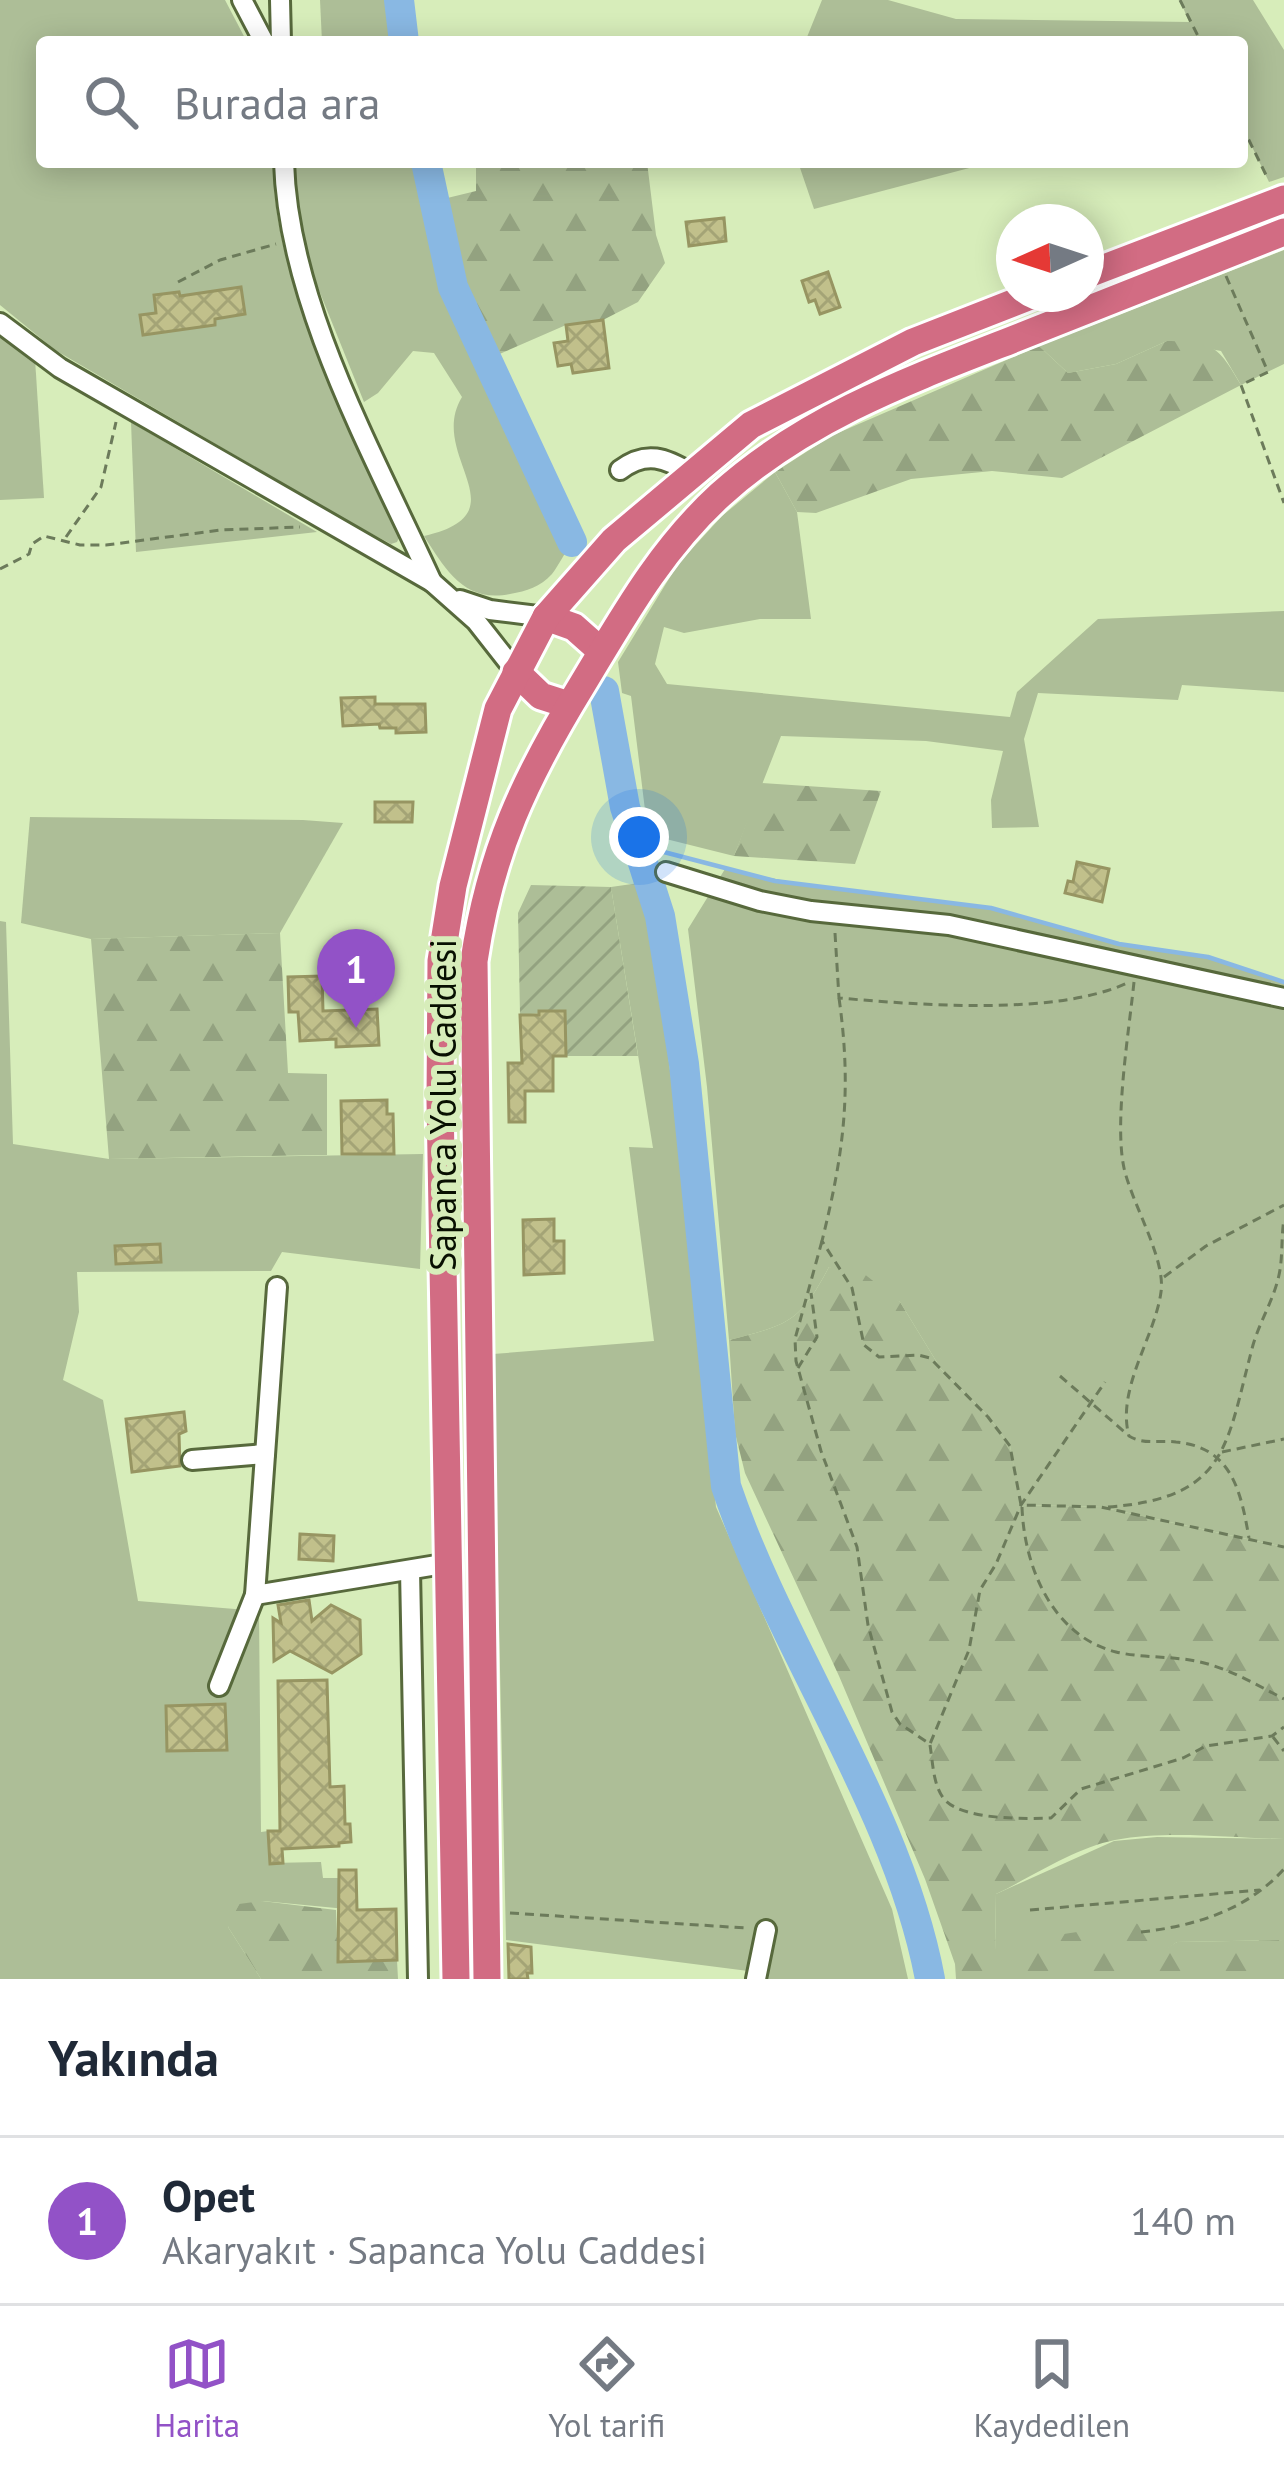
<!DOCTYPE html>
<html lang="tr">
<meta charset="utf-8">
<style>
:root{--surface:#fff;--page:#f2f2f3;--text:#1f2937;--muted:#747a83;--line:#e0e1e3;--accent:#9252c7}
body{margin:0;font-family:"PT Sans",sans-serif;background:var(--page);color:var(--text)}
.compass{position:absolute;left:996px;top:204px;width:108px;height:108px;border-radius:50%;background:var(--surface);box-shadow:0 6px 30px #0003;rotate:267deg}
.you{position:absolute;left:639px;top:837px;width:42px;height:42px;margin:-30px;border:9px solid #fff;border-radius:50%;background:#1a73e8;box-shadow:0 0 0 18px #1a73e833}
.badge{display:grid;place-items:center;width:78px;height:78px;border-radius:50%;background:var(--accent);color:#fff;font-size:39px;font-weight:700}
.pin{position:absolute;translate:-50% -99px;filter:drop-shadow(0 3px 6px #0008)}
.pin::after{content:'';position:absolute;top:63px;width:42px;height:36px;background:inherit;clip-path:polygon(0 0,100% 0,50% 100%)}
.list{margin:0;padding:0;list-style:none}
h2{display:flex;justify-content:space-between;align-items:center;height:156px;margin:0;padding:0 48px;font-size:51px}
h2 small{font-size:39px;font-weight:400;color:var(--muted)}
.list li{display:grid;grid-template-columns:78px 1fr auto;gap:36px;align-items:center;box-sizing:border-box;height:168px;padding:0 48px;border-top:3px solid var(--line)}
.list b{display:block;font-size:45px;white-space:nowrap}
.list p{margin:0;font-size:39px;white-space:nowrap;color:var(--muted)}
.list em{font-size:39px;font-style:normal;color:var(--muted)}
.icon{flex:none;width:66px;height:66px;fill:none;stroke:currentColor;stroke-width:2;stroke-linecap:round;stroke-linejoin:round}
.map{position:relative;flex:none;width:1284px;height:1979px;overflow:hidden}
.search{position:absolute;background:var(--surface);box-shadow:0 6px 30px #0003;left:36px;right:36px;top:36px;height:132px;display:flex;align-items:center;gap:30px;box-sizing:border-box;padding:0 42px;border-radius:12px;color:var(--muted);font-size:45px}
.sheet{height:324px;background:var(--surface)}
nav{display:flex;justify-content:space-around;align-items:center;box-sizing:border-box;height:168px;border-top:3px solid var(--line);background:var(--surface);font-size:33px;color:var(--muted)}
nav a{display:grid;justify-items:center;gap:6px}
nav .on{color:var(--accent)}
.map>svg:first-child{display:block}
.grass{fill:#adbe97}
.forest{fill:url(#forest-firs)}
.garden{fill:url(#garden-furrows)}
.lines{fill:none;stroke-linecap:round;stroke-linejoin:round}
.stream{stroke:#89b8e3;stroke-width:4.5}
.river{stroke:#89b8e3;stroke-width:30}
.building{fill:url(#building-cross-hatch);stroke:#979562;stroke-width:3}
.minor-casing{stroke:#57693c;stroke-width:24}
.highway-casing{stroke:#fff;stroke-width:33}
.path{stroke:#6c7b5b;stroke-width:3;stroke-dasharray:9 6;stroke-linecap:butt}
.minor{stroke:#fff;stroke-width:18}
.highway{stroke:#d26c83;stroke-width:27}
.labels{text-anchor:middle;stroke-width:12;stroke-linejoin:round;paint-order:stroke}
.street-label{font-size:36px;fill:#080f01;stroke:#d7edba}
</style>
<div class="map">
<svg width="1284" height="1979" viewBox="0 0 1284 1979">
<defs>
<pattern id="forest-firs" width="22" height="20" patternUnits="userSpaceOnUse" patternTransform="scale(3)"><rect width="22" height="20" fill="#adbe97"/><path d="M5 1l3.5 6h-7zM16 11l3.5 6h-7z" fill="#93a280"/></pattern>
<pattern id="garden-furrows" width="10" height="10" patternUnits="userSpaceOnUse" patternTransform="scale(3)"><rect width="10" height="10" fill="#adbe97"/><path d="M-1 1l2-2M0 10L10 0M9 11l2-2" fill="none" stroke="#93a280"/></pattern>
<pattern id="building-cross-hatch" width="8" height="8" patternUnits="userSpaceOnUse" patternTransform="scale(3)"><rect width="8" height="8" fill="#c1c08b"/><path d="M0 0l8 8M0 8l8-8" fill="none" stroke="#a4a476"/></pattern>
</defs>
<rect width="100%" height="100%" fill="#d7edba"/>
<!-- grass -->
<g class="grass">
<path d="M0 0H225L247 42H42V162H273C273 285 351 426 399 538L397 542 391 544 346 520 55 350 0 305Z"/>
<polygon points="320,0 399,0 404,42 322,42"/>
<polygon points="822,0 888,0 956,19 1189,22 1180,0 1253,0 1284,50 1284,177 1269,182 1242,126 1242,42 805,42"/>
<path d="M294 162H426L453 287 572 542C565 552 559 565 552 574 540 587 527 591 510 594 464 603 446 570 424 536 525 513 426 456 462 397L434 353 413 351 378 393 364 402 300 243Z"/>
<polygon points="798,162 992,162 814,209"/>
<polygon points="1284,250 1284,364 1241,385 1221,351 1167,341 1116,364 1068,373 1039,346"/>
<polygon points="0,335 35,359 44,498 0,500"/>
<polygon points="131,422 317,532 136,552"/>
<polygon points="775,472 797,512 811,619 760,619 684,633 664,627 655,664 667,684 1010,717 1017,692 1098,619 1284,611 1284,692 1182,685 1178,700 1038,693 1024,739 1039,827 992,828 991,800 1003,751 926,741 781,736 734,856 654,836 646,818 631,696 622,693 618,662 678,564 722,516"/>
<polygon points="30,817 303,820 343,823 280,933 91,939 21,923"/>
<path d="M725 869 816 887 991 908 1119 944 1208 957 1284 982V1547L1101 1507 1021 1505 1010 1446 988 1416 941 1369 900 1302 829 1267C799 1323 790 1324 729 1340L707 1087 688 929Z"/>
<polygon points="639,883 660,991 677,1126 716,1507 892,1909 908,1979 756,1979 756,1972 506,1940 493,1354 654,1341 629,1147 653,1148 611,887"/>
<polygon points="0,921 6,922 13,1144 109,1159 423,1154 420,1269 282,1252 271,1271 77,1272 79,1312 63,1380 103,1400 138,1601 259,1611 261,1832 268,1831 270,1863 321,1862 323,1878 339,1878 340,1899 357,1899 357,1910 262,1901 228,1927 261,1979 0,1979"/>
<path d="M1157 1837 1284 1839V1940L1177 1942 1167 1949C1097 1936 1066 1928 995 1951L996 1894 1114 1841Z"/>
</g>
<!-- forest -->
<g class="forest">
<polygon points="476,162 647,162 656,235 665,263 638,302 603,320 566,325 488,359 453,287 435,201 476,191"/>
<path d="M1167 341C1213 342 1218 345 1241 385L1062 478 992 471 911 479 816 513 797 512 775 472 831 436 1039 346 1068 373 1116 364Z"/>
<polygon points="761,783 881,791 855,864 734,856"/>
<polygon points="280,933 288,1073 327,1074 327,1155 109,1159 91,939"/>
<path d="M829 1267 863 1273 900 1302 941 1369 988 1416 1010 1446 1022 1505 1101 1507 1284 1547V1839C1230 1838 1169 1830 1115 1840 1075 1848 1033 1876 996 1894L995 1949 1031 1939 1136 1923 1158 1937 1167 1948 1177 1942 1284 1940V1979H956L955 1964 925 1879 839 1676 745 1473 735 1433 729 1340C790 1324 799 1323 829 1267Z"/>
<polygon points="262,1901 336,1910 338,1961 397,1960 398,1979 261,1979 228,1927 239,1904"/>
</g>
<!-- garden -->
<polygon class="garden" points="531,885 611,887 638,1056 566,1056 564,1011 520,1015 518,913"/>
<g class="lines">
<!-- stream -->
<polyline class="stream" points="637,845 775,881 991,908 1119,944 1208,957 1284,982"/>
<!-- river -->
<g class="river">
<polyline points="399,0 404,42"/>
<polyline points="426,162 453,287 572,542"/>
<path d="M604 691 625 807 660 916 684 1064 726 1486C781 1650 898 1808 930 1979"/>
</g>
</g>
<!-- building -->
<g class="building">
<polygon points="724,218 726,241 689,246 686,222"/>
<polygon points="828,272 840,307 820,314 815,300 809,302 802,281"/>
<polygon points="241,287 245,314 215,319 215,325 143,335 140,315 156,313 154,295 179,292 180,296"/>
<polygon points="603,320 609,368 573,373 571,364 558,366 554,343 568,341 566,325"/>
<polygon points="375,697 375,704 425,704 426,732 396,733 396,728 380,728 379,724 343,726 341,698"/>
<polygon points="375,802 413,802 412,822 375,822"/>
<polygon points="1077,862 1109,869 1102,902 1065,893 1068,881 1073,882"/>
<polygon points="322,976 323,1011 377,1009 379,1045 336,1047 336,1039 300,1041 298,1012 289,1012 288,977"/>
<polygon points="539,1011 565,1011 566,1056 553,1056 553,1091 525,1091 525,1122 509,1122 508,1063 522,1063 520,1015 539,1015"/>
<polygon points="387,1100 387,1114 393,1114 394,1154 342,1154 341,1101"/>
<polygon points="554,1219 554,1241 564,1241 564,1273 524,1275 523,1220"/>
<polygon points="160,1244 161,1262 116,1264 115,1246"/>
<polygon points="184,1412 186,1431 179,1434 180,1466 132,1472 126,1419"/>
<polygon points="300,1534 334,1536 333,1561 299,1559"/>
<polygon points="309,1600 312,1621 331,1605 360,1620 361,1654 332,1673 290,1651 274,1661 273,1618 281,1623 278,1605"/>
<polygon points="327,1680 330,1787 344,1786 345,1824 350,1824 351,1842 339,1843 339,1846 282,1849 283,1863 270,1864 268,1831 280,1831 278,1681"/>
<polygon points="225,1704 227,1750 167,1751 166,1706"/>
<polygon points="339,1870 356,1870 357,1910 396,1909 397,1960 338,1962"/>
<polygon points="508,1944 531,1947 532,1973 527,1973 528,1979 509,1979"/>
</g>
<g class="lines">
<defs>
<g id="minor">
<polyline points="242,0 264,42"/>
<polyline points="280,0 281,42"/>
<path d="M284 162C288 303 374 455 432 582"/>
<polyline points="0,323 60,368 432,582 476,621 516,672"/>
<path d="M620 470C646 450 666 458 692 474"/>
<polyline points="460,600 490,610 546,617"/>
<polyline points="666,872 760,901 811,911 949,925 1284,998"/>
<polyline points="277,1287 255,1595 449,1563"/>
<polyline points="192,1460 265,1454"/>
<polyline points="410,1570 418,1979"/>
<polyline points="219,1686 255,1595"/>
<polyline points="756,1979 766,1930"/>
</g>
<g id="highway">
<polyline points="1086,275 1284,199"/>
<polyline points="546,617 574,627 601,651"/>
<polyline points="516,672 541,696 569,705"/>
<polyline points="456,1979 440,1101 441,961 453,886 498,709 546,617 614,540 751,425 913,342 1036,294"/>
<path d="M487 1979 474 961C490 852 525 778 582 685 623 617 660 550 720 495 805 418 909 380 1014 339 1104 303 1194 267 1284 232"/>
</g>
</defs>
<!-- minor casing -->
<use href="#minor" class="minor-casing"/>
<!-- highway casing -->
<use href="#highway" class="highway-casing"/>
<!-- path -->
<g class="path">
<polyline points="1180,0 1201,42"/>
<polyline points="1242,126 1268,179"/>
<polyline points="1226,276 1268,372 1241,385 1284,503"/>
<polyline points="178,282 220,260 276,244"/>
<polyline points="66,537 101,487 116,422"/>
<polyline points="0,569 29,554 32,544 44,536 80,545 106,545 221,530 300,527"/>
<path d="M835 933 839 998C918 1005 1057 1016 1127 983"/>
<path d="M1134 982C1129 1031 1114 1122 1124 1168 1132 1204 1166 1259 1161 1292 1155 1337 1116 1389 1129 1436 1144 1445 1159 1440 1176 1442 1232 1447 1241 1492 1249 1538"/>
<path d="M839 998C852 1090 844 1152 822 1241L852 1288 864 1345 879 1357 918 1355 930 1358 988 1417 1010 1446 1021 1505 1101 1507 1284 1547"/>
<polyline points="822,1241 795,1339 796,1361 821,1451 857,1547 868,1625 892,1712 900,1724 930,1744 969,1650 980,1590 996,1564 1021,1505 1105,1382"/>
<polyline points="1164,1277 1206,1246 1284,1205"/>
<polyline points="798,1368 817,1337 811,1293"/>
<polyline points="1060,1376 1128,1435"/>
<polyline points="1222,1452 1284,1439"/>
<path d="M1022 1507C1024 1566 1052 1636 1116 1652 1146 1659 1178 1655 1208 1664 1235 1672 1259 1686 1284 1699"/>
<path d="M1108 1507C1229 1498 1226 1445 1253 1345 1260 1321 1274 1299 1279 1275 1283 1257 1281 1237 1284 1219"/>
<polyline points="1273,1737 1284,1751"/>
<path d="M930 1745C933 1763 933 1788 946 1801 966 1820 1025 1819 1051 1818L1081 1789 1183 1758 1206 1746 1272 1736 1284 1727"/>
<polyline points="1030,1910 1260,1890"/>
<polyline points="510,1913 746,1928"/>
<path d="M1141 1932C1195 1926 1247 1910 1284 1869"/>
</g>
<!-- minor -->
<use href="#minor" class="minor"/>
<!-- highway -->
<use href="#highway" class="highway"/>
</g>
<g class="labels">
<!-- street labels -->
<g class="street-label">
<text transform="translate(443 1105) rotate(-90)" y="13">Sapanca Yolu Caddesi</text>
</g>
</g>
</svg>
<svg class="compass" viewBox="-18 -18 36 36"><path d="M0-13l5 13h-10z" fill="#e53935"/><path d="M0 13l5-13h-10z" fill="#747a83"/></svg>
<div class="you"></div>
<div class="pin badge" style="left:356px;top:1028px">1</div>
<div class="search"><svg class="icon" aria-label="search" viewBox="0 0 24 24"><circle cx="10" cy="10" r="6"/><path d="M15 15l6 6"/></svg>Burada ara</div>
</div>
<section class="sheet">
<h2>Yakında<small></small></h2>
<ul class="list">
<li><span class="badge">1</span><div><b>Opet</b><p>Akaryakıt · Sapanca Yolu Caddesi</p></div><em>140 m</em></li>
</ul>
</section>
<nav>
<a class="on"><svg class="icon" aria-label="map" viewBox="0 0 24 24"><path d="M3 6l6-2 6 2 6-2v14l-6 2-6-2-6 2zM9 4v14M15 6v14"/></svg>Harita</a>
<a><svg class="icon" aria-label="directions" viewBox="0 0 24 24"><path d="M12 3l9 9-9 9-9-9zM9 14v-3h6M13 9l2 2-2 2"/></svg>Yol tarifi</a>
<a><svg class="icon" aria-label="saved" viewBox="0 0 24 24"><path d="M7 4h10v16l-5-4-5 4z"/></svg>Kaydedilen</a>
</nav>
